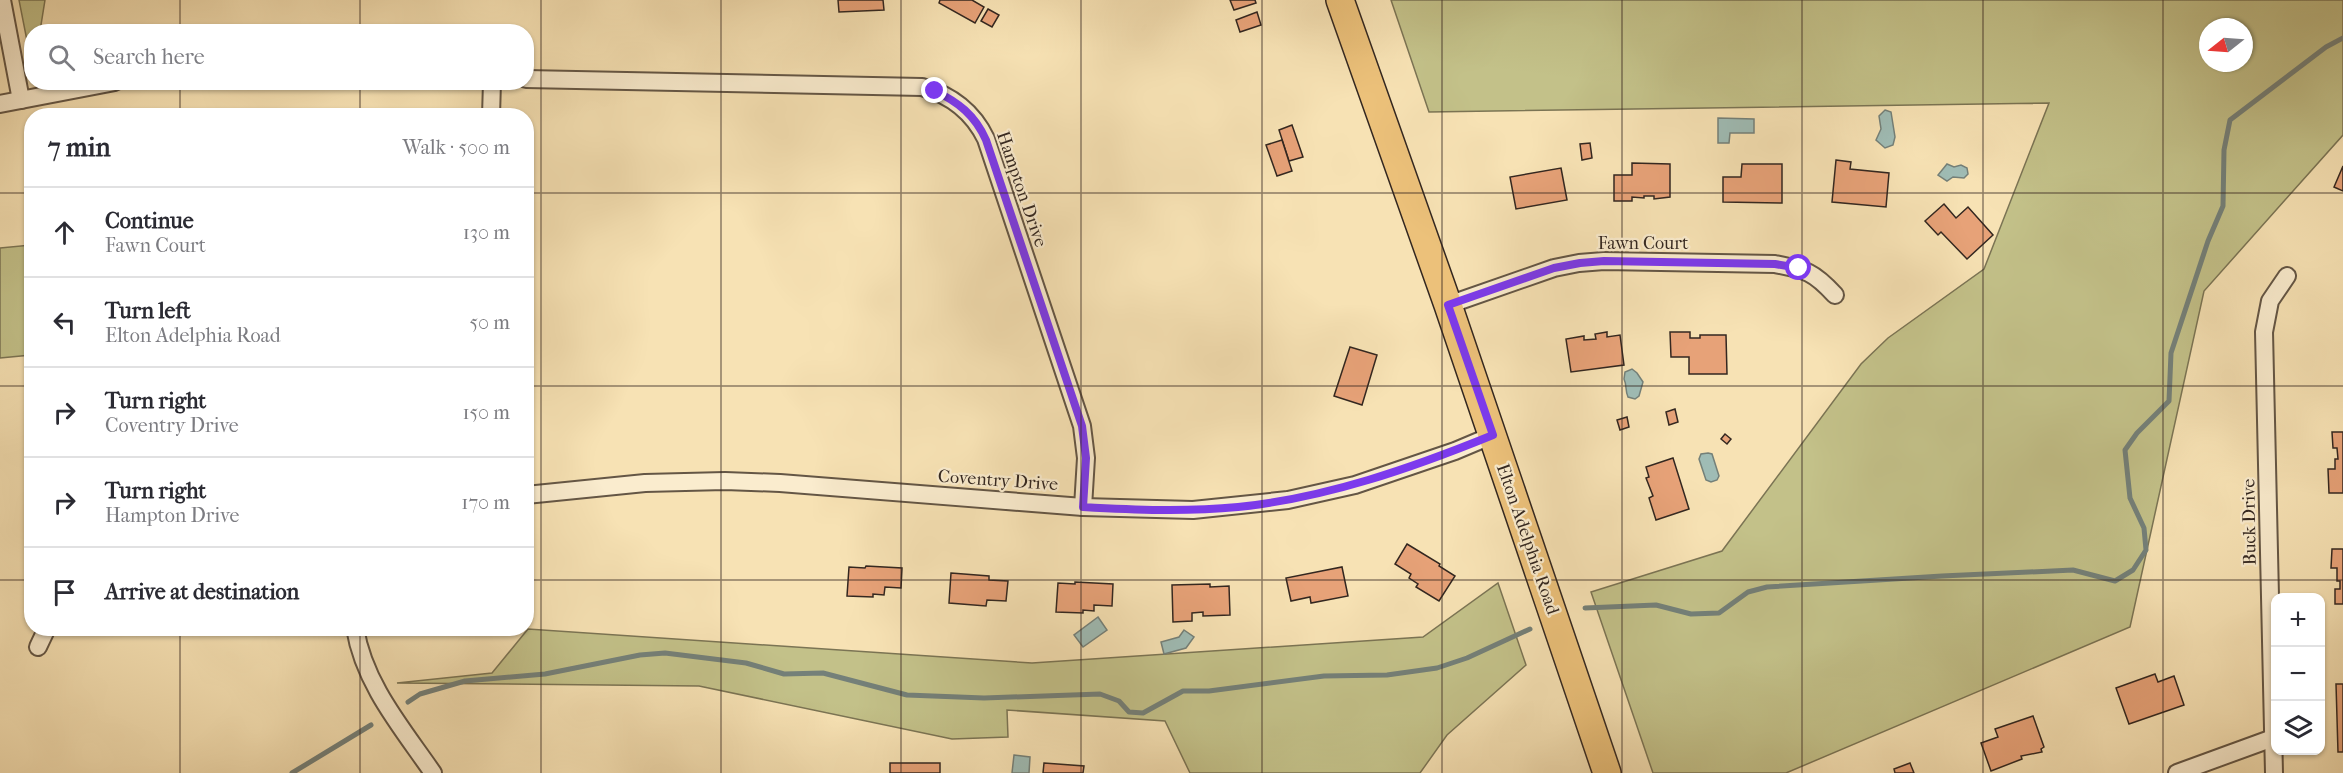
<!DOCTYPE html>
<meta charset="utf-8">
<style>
:root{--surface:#fff;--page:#f2f2f3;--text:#2b2b33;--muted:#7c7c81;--line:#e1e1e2}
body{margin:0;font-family:"IM FELL French Canon",serif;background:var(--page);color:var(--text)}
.controls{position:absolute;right:18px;bottom:18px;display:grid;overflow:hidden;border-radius:12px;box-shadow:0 2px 4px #0004}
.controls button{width:54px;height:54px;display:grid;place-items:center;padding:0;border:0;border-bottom:2px solid var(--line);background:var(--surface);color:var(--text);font:30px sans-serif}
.compass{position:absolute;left:2199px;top:18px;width:54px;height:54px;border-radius:50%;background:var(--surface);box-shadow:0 2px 4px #0004;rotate:253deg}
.stop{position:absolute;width:18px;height:18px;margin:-14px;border:4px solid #7c3aed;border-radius:50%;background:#fff}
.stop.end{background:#7c3aed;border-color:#fff;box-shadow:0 2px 6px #0008}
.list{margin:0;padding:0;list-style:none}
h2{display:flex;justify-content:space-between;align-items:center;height:78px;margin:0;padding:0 24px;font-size:26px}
h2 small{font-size:20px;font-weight:400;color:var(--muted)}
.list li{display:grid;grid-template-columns:39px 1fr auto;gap:18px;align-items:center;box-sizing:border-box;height:90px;padding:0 24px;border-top:2px solid var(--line)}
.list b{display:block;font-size:22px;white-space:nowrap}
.list p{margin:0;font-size:20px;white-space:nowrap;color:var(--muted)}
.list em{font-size:20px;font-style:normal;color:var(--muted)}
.icon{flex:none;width:33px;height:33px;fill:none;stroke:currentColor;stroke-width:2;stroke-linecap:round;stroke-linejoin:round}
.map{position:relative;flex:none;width:2343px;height:773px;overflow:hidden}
.search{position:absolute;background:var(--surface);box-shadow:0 2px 4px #0004;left:24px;top:24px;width:510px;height:66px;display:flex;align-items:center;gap:15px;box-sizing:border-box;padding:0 21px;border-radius:24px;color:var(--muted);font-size:22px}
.panel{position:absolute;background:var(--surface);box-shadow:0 2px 4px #0004;left:24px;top:108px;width:510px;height:528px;border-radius:24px}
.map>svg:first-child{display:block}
.green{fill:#c3c189;stroke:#7b7454;stroke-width:1.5;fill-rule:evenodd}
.water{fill:#9fbcb5;stroke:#748079;stroke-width:1.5}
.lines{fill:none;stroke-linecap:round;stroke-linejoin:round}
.stream{stroke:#748079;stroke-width:5}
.building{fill:#e7a278;stroke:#332720;stroke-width:1.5}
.minor-casing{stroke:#645645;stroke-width:20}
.primary-casing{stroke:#332720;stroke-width:30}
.minor{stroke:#faecce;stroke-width:16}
.primary{stroke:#ecc17a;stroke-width:27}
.route{stroke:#7c3aed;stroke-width:8}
.grid{fill:none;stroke:#332720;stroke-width:1.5;stroke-opacity:0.55}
.labels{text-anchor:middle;stroke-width:4.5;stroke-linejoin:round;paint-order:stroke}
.street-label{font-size:18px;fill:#332720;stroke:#faecce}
</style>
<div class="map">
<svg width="2343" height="773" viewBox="0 0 2343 773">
<rect width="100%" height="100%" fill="#f7e2b4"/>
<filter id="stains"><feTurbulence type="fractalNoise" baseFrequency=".00333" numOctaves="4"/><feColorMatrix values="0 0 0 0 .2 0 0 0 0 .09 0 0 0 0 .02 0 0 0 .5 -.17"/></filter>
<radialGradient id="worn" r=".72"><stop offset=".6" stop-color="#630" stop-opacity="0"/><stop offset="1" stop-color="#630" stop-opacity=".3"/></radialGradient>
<!-- green -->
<g class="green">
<polygon points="19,0 45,0 40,31 32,32 31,61"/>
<path d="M1391 0H2343V135L2204 291 2130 627 1786 773H1653L1591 592 1722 551 1861 364 1888 338 1984 269 2049 103 1429 112ZM2208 27H2244V63H2208Z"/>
<polygon points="31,245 31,355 0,358 0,248"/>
<polygon points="1498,583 1526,665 1447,735 1420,773 1190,773 1165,721 1007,710 1008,737 952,739 699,686 397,683 492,673 528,629 1032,663 1423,637"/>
</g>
<!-- water -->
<g class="water">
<polygon points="1885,110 1891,112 1895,137 1893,145 1885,148 1876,140 1881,129 1879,116"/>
<polygon points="1718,118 1754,119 1754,133 1730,133 1729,143 1718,143"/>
<polygon points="1947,164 1954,167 1961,165 1967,168 1968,174 1964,178 1953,177 1947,181 1938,175"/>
<path d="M1632 369 1637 373 1643 382 1639 396 1635 399 1628 397C1625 391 1627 385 1624 379L1625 372Z"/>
<polygon points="1708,453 1712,454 1719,476 1717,480 1711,482 1706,480 1699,459 1701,454"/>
<polygon points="1098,617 1107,630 1083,647 1074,635"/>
<polygon points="1184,630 1194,637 1186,648 1164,654 1161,642 1179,637"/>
<polygon points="1014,755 1030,757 1029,773 1012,773"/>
</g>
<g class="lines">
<!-- stream -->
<g class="stream">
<polyline points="1585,608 1656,605 1691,614 1719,613 1748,592 1767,587 1942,576 2073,570 2115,581 2133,570 2146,550 2144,528 2130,498 2125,450 2137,433 2169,401 2171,353 2208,241 2223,206 2224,150 2230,120 2326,47 2343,38"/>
<polyline points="408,702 420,694 465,681 545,674 640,655 665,653 746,663 784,674 823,673 907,695 984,698 1100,694 1119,701 1129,712 1143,713 1183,691 1209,691 1324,676 1387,675 1437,668 1467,658 1530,629"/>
<polyline points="292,773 371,725"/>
</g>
</g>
<!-- building -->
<g class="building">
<polygon points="838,0 883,0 884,10 839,12"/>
<polygon points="940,0 972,0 984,7 975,23 939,3"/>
<polygon points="1230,0 1255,0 1256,3 1234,10"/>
<polygon points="988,9 999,15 992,27 981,21"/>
<polygon points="1257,12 1261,25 1240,32 1236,20"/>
<polygon points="1292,125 1303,157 1289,161 1279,130"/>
<polygon points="1282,140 1292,171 1277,176 1266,145"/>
<polygon points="1590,143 1592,158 1582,160 1580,144"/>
<polygon points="1836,160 1851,162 1850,169 1889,173 1886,207 1832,202"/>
<polygon points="1632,163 1670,164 1670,197 1654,199 1654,196 1644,196 1644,198 1632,197 1632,201 1614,201 1614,175 1632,175"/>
<polygon points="1742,164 1782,164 1782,203 1723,202 1723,177 1741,177"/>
<polygon points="2343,166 2343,191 2334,187"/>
<polygon points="1561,168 1567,200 1516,209 1510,177"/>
<polygon points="1944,204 1956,218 1968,207 1993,235 1967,259 1941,232 1938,235 1925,221"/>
<polygon points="1607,332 1607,337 1620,335 1624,365 1571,372 1566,339 1584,336 1584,340 1596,339 1595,334"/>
<polygon points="1670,332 1690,332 1690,338 1700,338 1700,335 1726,335 1727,374 1689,374 1689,357 1671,357"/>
<polygon points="1350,347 1377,355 1362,405 1334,396"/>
<polygon points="1675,409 1678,422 1669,425 1666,412"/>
<polygon points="1627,417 1629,427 1620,430 1617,420"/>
<polygon points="2332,432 2343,432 2343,493 2329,493 2328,469 2335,469 2335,459 2338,459 2337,448 2333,448"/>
<polygon points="1725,434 1731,439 1727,444 1721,439"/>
<polygon points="1673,458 1689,509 1656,520 1649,498 1653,496 1646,478 1649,477 1646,467"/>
<polygon points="1407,544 1440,564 1439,566 1455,576 1439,601 1416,587 1418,584 1409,578 1411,574 1395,564"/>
<polygon points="2332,549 2343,549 2343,604 2335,604 2335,589 2340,589 2340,581 2337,581 2337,568 2331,568"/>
<polygon points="866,566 902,568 901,588 885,587 884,595 873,594 873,597 847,596 849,567 865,568"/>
<polygon points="1342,567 1348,596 1311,603 1310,597 1291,601 1286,578"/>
<polygon points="951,573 989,576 989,580 1008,581 1006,601 987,600 986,606 949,603"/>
<polygon points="1075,582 1113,584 1112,606 1094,605 1094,611 1083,610 1083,613 1056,612 1058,583 1075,584"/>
<polygon points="1210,584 1210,587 1229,586 1230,615 1203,616 1203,612 1192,613 1192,621 1173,622 1172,585"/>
<polygon points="2155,674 2158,682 2174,676 2184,705 2129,724 2116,688"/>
<polygon points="2336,684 2343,684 2343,752 2338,752"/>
<polygon points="2033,716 2044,747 2041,749 2042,752 2021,756 2022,759 1991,771 1981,743 1998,737 1995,729"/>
<rect x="890" y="763" width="50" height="10"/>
<polygon points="1044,763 1084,766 1083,773 1043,773"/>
<polygon points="1910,763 1914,773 1895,773 1894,769"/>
</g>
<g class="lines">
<defs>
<g id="minor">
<polyline points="2,0 21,100"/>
<path d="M526 79 922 87C951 95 973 112 986 139L1082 426 1086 458 1083 507"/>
<polyline points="0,104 115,82"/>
<polyline points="491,116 492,82"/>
<path d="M1448 305 1554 268 1579 263 1604 261 1775 264C1806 270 1813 271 1835 295"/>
<polyline points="526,495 645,483 725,481 780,483 1083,507 1193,510 1288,500 1355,485 1455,451 1493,435"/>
<path d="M355 628C364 684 402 728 433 773"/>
<polyline points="38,647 47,628"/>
<polyline points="2177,773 2273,738"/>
<polyline points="2274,773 2264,332 2270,301 2287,276"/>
</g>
<polyline id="primary" points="1340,0 1448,305 1607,773"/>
</defs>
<!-- minor casing -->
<use href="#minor" class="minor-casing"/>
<!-- primary casing -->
<use href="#primary" class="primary-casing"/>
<!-- minor -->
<use href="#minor" class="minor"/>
<!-- primary -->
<use href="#primary" class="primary"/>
</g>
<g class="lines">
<!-- route -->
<path class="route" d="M935 91C958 102 975 115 986 140L1082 426 1086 458 1083 507C1135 510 1186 512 1238 507 1326 498 1412 468 1493 435L1448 305 1554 268 1580 263 1604 261 1775 264 1799 268"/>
</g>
<!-- grid -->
<path class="grid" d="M180 0V32M360 0V32M541 0V773M721 0V773M901 0V773M1081 0V773M1262 0V773M1442 0V773M1622 0V773M1802 0V773M1983 0V773M2163 0V773M180 82V116M360 82V116M0 193H32M526 193H2343M0 386H32M526 386H2343M0 580H32M526 580H2343M180 628V773M360 628V773"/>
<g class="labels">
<!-- street labels -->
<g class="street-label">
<text transform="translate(1022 189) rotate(71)" y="6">Hampton Drive</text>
<text x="1643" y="249">Fawn Court</text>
<text transform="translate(998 480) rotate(4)" y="6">Coventry Drive</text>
<text transform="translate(2249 522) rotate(-91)" y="6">Buck Drive</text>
<text transform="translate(1528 539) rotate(71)" y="6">Elton Adelphia Road</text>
</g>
</g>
<rect width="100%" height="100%" filter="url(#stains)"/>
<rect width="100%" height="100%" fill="url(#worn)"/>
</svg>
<div class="controls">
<button>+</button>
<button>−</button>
<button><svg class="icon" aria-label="layers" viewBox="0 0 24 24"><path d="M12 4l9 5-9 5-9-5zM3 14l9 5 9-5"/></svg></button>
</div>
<svg class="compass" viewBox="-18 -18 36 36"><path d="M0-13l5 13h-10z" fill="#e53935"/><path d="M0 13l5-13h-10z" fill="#7c7c81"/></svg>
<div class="stop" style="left:1799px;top:268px"></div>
<div class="stop end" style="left:935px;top:91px"></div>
<div class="search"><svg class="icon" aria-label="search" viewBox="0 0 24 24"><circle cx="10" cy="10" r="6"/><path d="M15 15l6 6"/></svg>Search here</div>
<section class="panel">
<h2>7 min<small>Walk · 500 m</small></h2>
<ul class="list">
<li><svg class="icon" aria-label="ahead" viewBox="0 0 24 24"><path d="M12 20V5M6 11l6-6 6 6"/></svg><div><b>Continue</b><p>Fawn Court</p></div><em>130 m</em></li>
<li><svg class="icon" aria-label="left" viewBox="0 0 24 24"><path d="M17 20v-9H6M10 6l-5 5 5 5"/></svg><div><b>Turn left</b><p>Elton Adelphia Road</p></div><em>50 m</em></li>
<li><svg class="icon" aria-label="right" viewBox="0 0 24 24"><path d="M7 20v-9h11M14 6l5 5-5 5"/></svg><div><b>Turn right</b><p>Coventry Drive</p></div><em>150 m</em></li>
<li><svg class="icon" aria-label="right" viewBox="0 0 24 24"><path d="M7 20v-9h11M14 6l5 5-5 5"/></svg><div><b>Turn right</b><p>Hampton Drive</p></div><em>170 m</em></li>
<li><svg class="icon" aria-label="arrive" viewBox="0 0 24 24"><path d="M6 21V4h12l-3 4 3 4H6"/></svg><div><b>Arrive at destination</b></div></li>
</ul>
</section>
</div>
